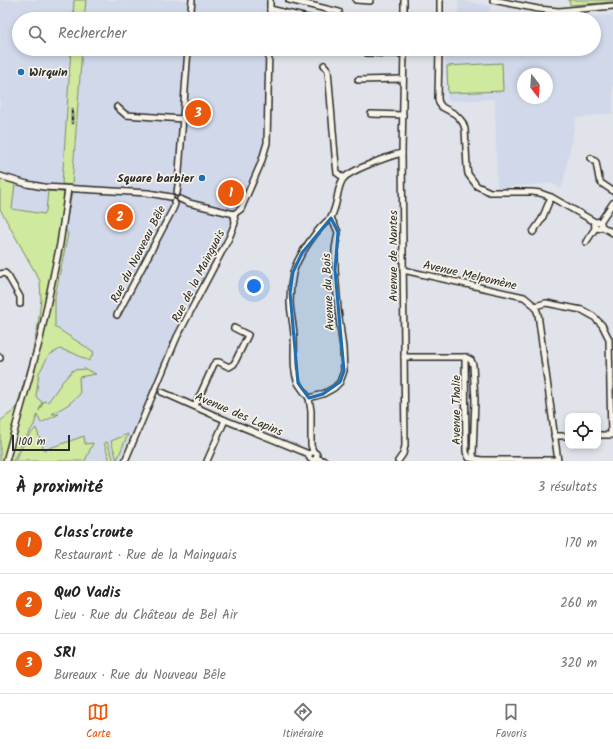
<!DOCTYPE html>
<html lang="fr">
<meta charset="utf-8">
<style>
:root{--surface:#fff;--page:#f6f6f6;--text:#222;--muted:#767676;--line:#e0e0e0;--accent:#ea580c}
body{margin:0;font-family:Kalam,sans-serif;background:var(--page);color:var(--text)}
.controls{position:absolute;right:12px;bottom:12px;display:grid;overflow:hidden;border-radius:8px;box-shadow:0 2px 6px #0003}
.controls button{width:36px;height:36px;display:grid;place-items:center;padding:0;border:0;border-bottom:1px solid var(--line);background:var(--surface);color:var(--text);font:20px sans-serif}
.compass{position:absolute;left:517px;top:68px;width:36px;height:36px;border-radius:50%;background:var(--surface);box-shadow:0 2px 6px #0003;rotate:163deg}
.scale{position:absolute;left:12px;bottom:10px;width:58px;box-sizing:border-box;padding-left:4px;border:2px solid #2b2b2b;border-top:0;font-size:11px;line-height:14px;white-space:nowrap;color:#2b2b2b;-webkit-text-stroke:3px #f7f3e8;paint-order:stroke}
.you{position:absolute;left:254px;top:286px;width:14px;height:14px;margin:-10px;border:3px solid #fff;border-radius:50%;background:#1a73e8;box-shadow:0 0 0 6px #1a73e833}
.badge{display:grid;place-items:center;width:26px;height:26px;border-radius:50%;background:var(--accent);color:#fff;font-size:13px;font-weight:700}
.pin{position:absolute;translate:-50% -50%;border:2px solid #fff;box-shadow:0 1px 4px #0006}
.list{margin:0;padding:0;list-style:none}
h2{display:flex;justify-content:space-between;align-items:center;height:52px;margin:0;padding:0 16px;font-size:17px}
h2 small{font-size:13px;font-weight:400;color:var(--muted)}
.list li{display:grid;grid-template-columns:26px 1fr auto;gap:12px;align-items:center;box-sizing:border-box;height:60px;padding:0 16px;border-top:1px solid var(--line)}
.list b{display:block;font-size:15px;white-space:nowrap}
.list p{margin:0;font-size:13px;white-space:nowrap;color:var(--muted)}
.list em{font-size:13px;font-style:normal;color:var(--muted)}
.icon{flex:none;width:22px;height:22px;fill:none;stroke:currentColor;stroke-width:2;stroke-linecap:round;stroke-linejoin:round}
.map{position:relative;flex:none;width:613px;height:461px;overflow:hidden}
.search{position:absolute;background:var(--surface);box-shadow:0 2px 6px #0003;left:12px;right:12px;top:12px;height:44px;display:flex;align-items:center;gap:10px;box-sizing:border-box;padding:0 14px;border-radius:22px;color:var(--muted);font-size:15px}
.sheet{height:232px;background:var(--surface)}
nav{display:flex;justify-content:space-around;align-items:center;box-sizing:border-box;height:56px;border-top:1px solid var(--line);background:var(--surface);font-size:11px;color:var(--muted)}
nav a{display:grid;justify-items:center;gap:2px}
nav .on{color:var(--accent)}
.map>svg:first-child{display:block}
.built{fill:#d0d8ea;fill-rule:evenodd}
.green{fill:#cfe99e;stroke:#7d8a64}
.lines{fill:none;stroke-linecap:round;stroke-linejoin:round}
.minor-casing{stroke:#2b2b2b;stroke-width:8}
.minor{stroke:#f7f3e8;stroke-width:5}
.rail-casing{stroke:#2b2b2b;stroke-width:2.5}
.rail{stroke:#f7f3e8;stroke-width:1;stroke-dasharray:3;stroke-linecap:butt}
.marked{fill:#1f6fb2;fill-opacity:0.2;stroke:#1f6fb2;stroke-width:3;stroke-linejoin:round}
.poi-dot{fill:#1f6fb2;stroke:#f7f3e8;stroke-width:1.5}
.labels{text-anchor:middle;stroke-width:3.5;stroke-linejoin:round;paint-order:stroke}
.poi-label{font-size:12px;font-weight:bold;fill:#2b2b2b;stroke:#f7f3e8;text-anchor:start}
.street-label{font-size:12px;fill:#2b2b2b;stroke:#f7f3e8}
</style>
<div class="map">
<svg width="613" height="461" viewBox="0 0 613 461">
<rect width="100%" height="100%" fill="#e0e3e9"/>
<filter id="ink" filterUnits="userSpaceOnUse"><feTurbulence type="fractalNoise" baseFrequency=".025" numOctaves="2"/><feDisplacementMap in="SourceGraphic" scale="8" xChannelSelector="R" yChannelSelector="G"/><feConvolveMatrix kernelMatrix="1 2 1 2 8 2 1 2 1" color-interpolation-filters="sRGB"/></filter>
<g filter="url(#ink)">
<!-- built -->
<g class="built">
<polygon points="0,0 74,0 73,19 19,19 19,49 71,49 62,184 73,184 82,49 270,49 266,152 244,204 231,226 169,353 119,461 13,461 21,445 36,397 39,373 49,355 60,349 73,353 55,327 55,296 68,234 65,228 72,195 46,211 44,214 12,209 4,181 0,179"/>
<polygon points="86,0 271,0 270,19 84,19"/>
<polygon points="458,0 491,6 487,19 458,19"/>
<path d="M613 15V113L576 118 562 189 551 183 497 188 495 99 447 101 445 49H594V19H562ZM523 74H547V98H523Z"/>
</g>
<!-- green -->
<g class="green">
<polygon points="74,0 86,0 84,19 73,19"/>
<polygon points="569,0 613,0 613,2 570,5"/>
<polygon points="71,49 82,49 72,185 62,184"/>
<polygon points="502,63 503,91 448,93 447,66"/>
<polygon points="0,179 15,184 12,209 44,214 46,211 48,191 72,193 65,228 68,234 55,296 55,327 94,352 89,361 73,353 60,349 49,355 39,373 36,397 42,402 39,411 44,401 48,402 63,381 73,370 85,369 96,374 79,377 80,394 69,404 52,414 59,414 41,423 37,415 34,425 21,445 13,461 0,461 0,421 16,409 32,355 38,325 41,299 40,281 0,209"/>
<polygon points="36,428 44,450 84,436 85,444 93,443 85,461 15,461 27,438"/>
<polygon points="128,434 117,460 111,441"/>
<polygon points="107,442 114,461 110,461 104,443"/>
</g>
<g class="lines">
<defs>
<g id="minor">
<polyline points="289,0 339,12"/>
<polyline points="356,0 370,1"/>
<polyline points="493,0 538,9 559,11 613,6"/>
<polyline points="270,9 312,19"/>
<polyline points="190,19 192,0"/>
<polyline points="270,19 270,0"/>
<polyline points="404,19 404,0"/>
<polyline points="440,19 440,0"/>
<polyline points="367,49 367,53 404,54"/>
<polyline points="439,49 438,99 439,103 442,107 455,114 460,119 463,123 465,129 467,167 468,174 477,186 490,192 532,192 540,193 551,197 595,222"/>
<polyline points="324,65 328,70 335,155 337,173 344,178"/>
<polyline points="358,80 403,79"/>
<polyline points="117,107 126,115 183,119"/>
<polyline points="371,114 403,115"/>
<polyline points="591,158 596,162 599,179 601,183 613,191"/>
<polyline points="0,176 27,184 44,187 148,193 171,197"/>
<polyline points="177,193 178,185 188,49"/>
<polyline points="180,199 189,203 234,214"/>
<polyline points="234,214 241,209 261,163 267,143 269,49"/>
<circle cx="598" cy="225" r="3.5"/>
<polyline points="600,222 613,203"/>
<polyline points="601,226 613,233"/>
<polyline points="533,232 542,219 551,197"/>
<polyline points="586,242 596,227"/>
<polyline points="403,270 524,297 535,306 546,303 582,310 593,316 602,325 609,339 611,435"/>
<polyline points="0,274 5,273 8,276 20,297 20,304"/>
<polyline points="535,306 538,314 558,461"/>
<polyline points="117,315 173,209 175,204 174,202"/>
<polyline points="0,357 0,358"/>
<polyline points="404,357 465,357 466,452 469,458 482,460 557,460"/>
<polyline points="465,357 471,360 473,365 475,400 473,454 474,459"/>
<polyline points="162,392 225,420 309,454"/>
<path d="M309 398C305 393 301 388 298 383 292 369 295 352 294 337 294 325 290 313 290 301 290 292 291 282 293 273 298 256 317 228 331 218"/>
<polyline points="195,406 214,364 216,362 219,362 229,367 234,364 248,335 234,328"/>
<polyline points="598,435 613,435"/>
<polyline points="554,436 568,436"/>
<path d="M313 451 311 445V411L309 398 323 394 334 388 340 382 344 371 343 348 338 310 335 270V249L338 232 331 218C333 213 335 208 336 203 338 195 338 187 343 179 350 170 390 156 402 153"/>
<circle cx="313" cy="456" r="4"/>
<polyline points="316,458 325,461"/>
<polyline points="6,461 40,339 60,244 68,189"/>
<polyline points="125,461 177,337 229,238 235,223 234,214"/>
<polyline points="207,461 225,420"/>
<polyline points="398,461 403,454 405,446 402,153 404,49"/>
</g>
</defs>
<!-- minor casing -->
<use href="#minor" class="minor-casing"/>
<!-- minor -->
<use href="#minor" class="minor"/>
<defs>
<polyline id="rail" points="72,123 72,109"/>
</defs>
<!-- rail casing -->
<use href="#rail" class="rail-casing"/>
<!-- rail -->
<use href="#rail" class="rail"/>
</g>
</g>
<!-- marked area -->
<path class="marked" d="M331 218 338 232 335 270 344 371 340 382 323 394 309 398 298 383 290 293 293 272 302 253Z"/>
<!-- markers -->
<g class="poi-dot">
<circle cx="21" cy="72" r="4"/>
<circle cx="202" cy="178" r="4"/>
</g>
<g class="labels">
<!-- poi labels -->
<g class="poi-label">
<text x="29" y="76">Wirquin</text>
<text x="194" y="182" text-anchor="end">Square barbier</text>
</g>
<!-- street labels -->
<g class="street-label">
<text transform="translate(138 254) rotate(-63)" y="4">Rue du Nouveau Bêle</text>
<text transform="translate(393 256) rotate(-90)" y="4">Avenue de Nantes</text>
<text transform="translate(470 275) rotate(13)" y="4">Avenue Melpomène</text>
<text transform="translate(198 276) rotate(-63)" y="4">Rue de la Mainguais</text>
<text transform="translate(328 292) rotate(-93)" y="4">Avenue du Bois</text>
<text transform="translate(456 410) rotate(-90)" y="4">Avenue Thalie</text>
<text transform="translate(239 414) rotate(23)" y="4">Avenue des Lapins</text>
</g>
</g>
</svg>
<div class="controls">
<button><svg class="icon" aria-label="locate" viewBox="0 0 24 24"><circle cx="12" cy="12" r="6"/><path d="M12 2v4M12 18v4M2 12h4M18 12h4"/></svg></button>
</div>
<svg class="compass" viewBox="-18 -18 36 36"><path d="M0-13l5 13h-10z" fill="#e53935"/><path d="M0 13l5-13h-10z" fill="#767676"/></svg>
<div class="scale">100 m</div>
<div class="you"></div>
<div class="pin badge" style="left:231px;top:193px">1</div>
<div class="pin badge" style="left:120px;top:217px">2</div>
<div class="pin badge" style="left:198px;top:113px">3</div>
<div class="search"><svg class="icon" aria-label="search" viewBox="0 0 24 24"><circle cx="10" cy="10" r="6"/><path d="M15 15l6 6"/></svg>Rechercher</div>
</div>
<section class="sheet">
<h2>À proximité<small>3 résultats</small></h2>
<ul class="list">
<li><span class="badge">1</span><div><b>Class'croute</b><p>Restaurant · Rue de la Mainguais</p></div><em>170 m</em></li>
<li><span class="badge">2</span><div><b>QuO Vadis</b><p>Lieu · Rue du Château de Bel Air</p></div><em>260 m</em></li>
<li><span class="badge">3</span><div><b>SRI</b><p>Bureaux · Rue du Nouveau Bêle</p></div><em>320 m</em></li>
</ul>
</section>
<nav>
<a class="on"><svg class="icon" aria-label="map" viewBox="0 0 24 24"><path d="M3 6l6-2 6 2 6-2v14l-6 2-6-2-6 2zM9 4v14M15 6v14"/></svg>Carte</a>
<a><svg class="icon" aria-label="directions" viewBox="0 0 24 24"><path d="M12 3l9 9-9 9-9-9zM9 14v-3h6M13 9l2 2-2 2"/></svg>Itinéraire</a>
<a><svg class="icon" aria-label="saved" viewBox="0 0 24 24"><path d="M7 4h10v16l-5-4-5 4z"/></svg>Favoris</a>
</nav>
